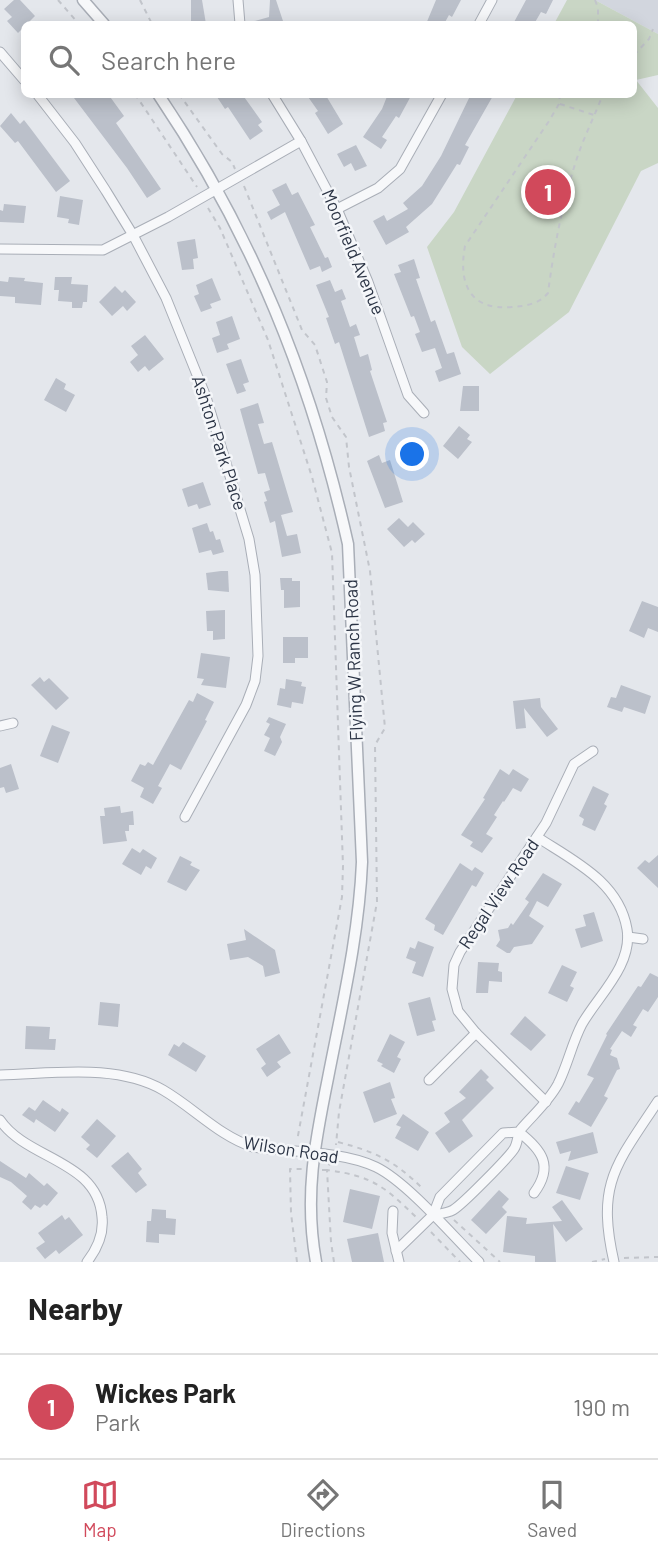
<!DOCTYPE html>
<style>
:root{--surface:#fff;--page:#f6f6f6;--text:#222;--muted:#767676;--line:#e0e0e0;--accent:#d1495b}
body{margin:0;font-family:Barlow,sans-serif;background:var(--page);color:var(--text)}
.you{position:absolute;left:413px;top:455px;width:24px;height:24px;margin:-18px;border:5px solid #fff;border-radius:50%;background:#1a73e8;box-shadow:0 0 0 10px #1a73e833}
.badge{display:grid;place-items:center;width:46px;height:46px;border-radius:50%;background:var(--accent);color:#fff;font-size:23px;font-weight:700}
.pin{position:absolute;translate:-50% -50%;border:4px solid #fff;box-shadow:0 2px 7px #0006}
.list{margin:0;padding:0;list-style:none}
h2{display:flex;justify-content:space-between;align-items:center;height:91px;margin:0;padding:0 28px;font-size:30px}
h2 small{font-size:23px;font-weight:400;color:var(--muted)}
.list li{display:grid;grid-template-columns:46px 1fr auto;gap:21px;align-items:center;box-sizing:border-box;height:105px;padding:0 28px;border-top:2px solid var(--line)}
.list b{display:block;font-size:26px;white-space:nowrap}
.list p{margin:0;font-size:23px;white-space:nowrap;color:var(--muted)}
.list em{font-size:23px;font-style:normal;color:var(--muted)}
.icon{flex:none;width:38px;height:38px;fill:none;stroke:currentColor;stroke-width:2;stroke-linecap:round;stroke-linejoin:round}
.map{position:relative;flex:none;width:658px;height:1262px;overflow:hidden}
.search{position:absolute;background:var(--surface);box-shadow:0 4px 18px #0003;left:21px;right:21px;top:21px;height:77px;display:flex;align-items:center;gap:18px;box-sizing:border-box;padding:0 24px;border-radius:10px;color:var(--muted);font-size:26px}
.sheet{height:196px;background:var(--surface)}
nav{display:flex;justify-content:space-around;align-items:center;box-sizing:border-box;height:98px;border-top:2px solid var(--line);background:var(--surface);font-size:19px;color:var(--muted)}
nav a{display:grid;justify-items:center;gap:4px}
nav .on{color:var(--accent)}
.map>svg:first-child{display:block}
.built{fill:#d2d6de}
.green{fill:#c9d6c5}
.building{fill:#bbc0ca}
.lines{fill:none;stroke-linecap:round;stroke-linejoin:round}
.minor-casing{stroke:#a9aeb7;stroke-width:11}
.tertiary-casing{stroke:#a9aeb7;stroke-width:13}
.path{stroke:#c2c5cb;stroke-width:2;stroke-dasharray:5 5;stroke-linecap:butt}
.minor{stroke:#f7f8fa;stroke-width:9}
.tertiary{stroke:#f7f8fa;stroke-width:10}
.labels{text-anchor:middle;stroke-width:5;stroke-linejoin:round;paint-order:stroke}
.street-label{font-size:18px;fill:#2b3445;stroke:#f4f6f9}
</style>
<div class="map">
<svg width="658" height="1262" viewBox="0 0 658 1262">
<rect width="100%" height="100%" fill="#e4e7ec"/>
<!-- built -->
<polygon class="built" points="595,0 658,0 658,34"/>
<!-- green -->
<polygon class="green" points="567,0 595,0 658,34 658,75 636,80 658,108 658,163 641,171 569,312 490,374 462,347 427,247 454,212 517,95 634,94 634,24 554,24"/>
<!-- building -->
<g class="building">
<polygon points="14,0 20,0 35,16 18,33 7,21 12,17 4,9"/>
<polygon points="191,0 202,0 206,24 191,24"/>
<polygon points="270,0 276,0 284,24 251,24 251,22 269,17"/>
<polygon points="436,0 461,0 452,17 449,15 444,24 426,24"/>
<polygon points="526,0 553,0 546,14 541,12 534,24 513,24"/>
<polygon points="71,94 108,94 124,116 116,123 161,189 147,198 127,168"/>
<polygon points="215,94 242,94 262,122 258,125 263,131 250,140 228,107 225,109"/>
<polygon points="306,94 325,94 343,124 328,134 315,113 318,111"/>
<polygon points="388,94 412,94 399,118 396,116 382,137 387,140 381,149 363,137 382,109"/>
<polygon points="471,94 494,94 465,145 469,147 460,165 457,164 432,204 406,227 409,232 386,245 373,221 384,215 387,221 408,209 403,203 422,186 441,156"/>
<polygon points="11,113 20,124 24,120 31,129 70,181 56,192 18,141 15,143 0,126"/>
<polygon points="356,145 367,166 355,171 351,163 344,167 337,154"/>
<polygon points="286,183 292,195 298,192 315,225 310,227 325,258 328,257 332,267 322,272 320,266 310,270 285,212 271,220 267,212 280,205 272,190"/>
<polygon points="60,196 83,200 79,225 68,223 69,219 57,217"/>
<polygon points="4,204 26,206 24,223 0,222 0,210 3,211"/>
<polygon points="195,239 198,258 193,259 194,269 182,270 177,242"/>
<polygon points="414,259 420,278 416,279 431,322 435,320 447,354 454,352 461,374 439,382 435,371 442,368 435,348 422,352 415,334 420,332 414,316 411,317 394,274 401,272 398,265"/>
<polygon points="9,277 25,278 24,281 43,283 41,305 15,303 15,297 0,296 0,281 8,282"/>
<polygon points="55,277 72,277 71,284 88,285 87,302 83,302 82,308 72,308 72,302 58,301 59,290 54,290"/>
<polygon points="212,278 221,300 210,304 212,308 201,312 194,296 199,294 196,285"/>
<polygon points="330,280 335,292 342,289 346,299 341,301 350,327 356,324 360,335 354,337 360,357 368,354 372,370 370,371 387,422 383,423 385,431 369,437 339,342 335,344 326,318 329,317 316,285"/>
<polygon points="115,286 122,293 125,290 136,302 127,311 123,306 112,316 99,302"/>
<polygon points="232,316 240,339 227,344 229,349 217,353 212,338 220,335 216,322"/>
<polygon points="145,335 164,359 149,371 145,366 138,372 130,362 138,355 131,346"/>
<polygon points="241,359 249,382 243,384 246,391 237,394 226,364"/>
<polygon points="56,378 66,384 64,389 75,395 66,412 44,400"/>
<polygon points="463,386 479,386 479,411 460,411"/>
<polygon points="258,403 264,423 258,424 264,444 272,442 293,512 281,515 287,536 297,534 301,553 282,557 275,521 270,523 264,502 267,501 264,492 270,490 265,473 258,474 240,409"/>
<polygon points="459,426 470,435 467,439 472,442 458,459 443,446"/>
<polygon points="379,455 382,463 390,460 403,502 385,508 367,461"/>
<polygon points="203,482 211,505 199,509 197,504 188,507 182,489"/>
<polygon points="399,518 408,527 413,522 425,534 415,543 412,540 404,547 387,529"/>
<polygon points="207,523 210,532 213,531 216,540 220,539 224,552 213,555 211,550 199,553 192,528"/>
<polygon points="221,571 228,571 229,592 208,590 206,573"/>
<polygon points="280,578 292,578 292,581 300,581 300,607 284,608 284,590 281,590"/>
<polygon points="642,601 658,607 658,632 648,628 644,638 629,631"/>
<polygon points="225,610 225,639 213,640 213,631 207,631 206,611"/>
<polygon points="283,637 308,637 308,658 295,658 295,663 283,663"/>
<polygon points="201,653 230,657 226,688 201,685 204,679 197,678"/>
<polygon points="40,677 44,682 49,678 69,698 56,710 31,685"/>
<polygon points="286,679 302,682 301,686 306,687 303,704 292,702 291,708 277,705 280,688 285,689"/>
<polygon points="621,685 651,696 645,714 624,707 622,712 607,707 611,697 616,698"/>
<polygon points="197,693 214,702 205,720 207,721 181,770 170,764 158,786 162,788 153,804 140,797 144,788 131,781 140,764 145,766 148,762 153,765 189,700 193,702"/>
<polygon points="540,698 541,707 558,729 547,737 524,708 526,728 516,729 513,701"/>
<polygon points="269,717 286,724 280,737 282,742 275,756 264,751 270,738 264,735 270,724 266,722"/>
<polygon points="52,725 70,732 58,763 40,756"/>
<polygon points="11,764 19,789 6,793 4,787 0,788 0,768"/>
<polygon points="500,769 509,775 513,769 529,779 521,792 513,788 504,802 503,801 494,815 497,817 486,834 493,838 482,853 470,846 473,842 461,835 485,799 483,798"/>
<polygon points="593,786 609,794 604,804 607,806 595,831 582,825 584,819 579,816"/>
<polygon points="120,806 121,813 133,811 134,825 129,825 129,831 125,831 127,841 103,844 100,816 105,816 104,808"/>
<polygon points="132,848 140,853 143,849 157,858 151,869 146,866 141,875 122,864"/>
<polygon points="658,855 658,888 637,868 645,860 649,863"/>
<polygon points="180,856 192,862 190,865 200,870 186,891 167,882"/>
<polygon points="460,863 472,871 475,867 484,873 476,887 472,885 443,935 434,930 435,925 425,919"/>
<polygon points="543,873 562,884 548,907 537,901 529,916 544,926 532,944 514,947 510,953 507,953 496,946 500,940 498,930 508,928 511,923 513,925 529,902 525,899"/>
<polygon points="594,912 603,941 581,948 575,929 586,926 583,915"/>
<polygon points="244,929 275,950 280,973 265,977 263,966 248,957 230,960 227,944 246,940"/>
<polygon points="418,941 434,947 423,977 412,973 416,962 406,958 410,947 415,949"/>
<polygon points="478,962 499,963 498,971 502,972 502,982 489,981 488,993 476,993"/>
<polygon points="562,965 577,972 570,986 574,988 567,1002 548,993"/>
<polygon points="650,973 658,977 658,997 648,1012 643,1009 633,1025 637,1027 631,1037 622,1031 610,1049 612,1050 610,1055 617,1058 620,1069 617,1070 604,1096 608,1098 591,1127 568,1114 576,1101 579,1103 594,1078 587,1075 607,1035 606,1034 638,986 641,987"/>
<polygon points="430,997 436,1020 432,1021 435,1031 417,1036 408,1003"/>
<polygon points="100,1002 120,1004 118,1027 98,1025"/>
<polygon points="525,1016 546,1035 531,1051 510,1034"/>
<polygon points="26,1026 50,1027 49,1039 56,1039 55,1050 25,1049"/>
<polygon points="279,1034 291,1053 277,1062 281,1067 267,1077 261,1068 266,1064 256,1049"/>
<polygon points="390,1034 405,1042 397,1057 401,1059 394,1073 381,1066 383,1064 377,1061"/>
<polygon points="183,1042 206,1056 196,1072 168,1055 174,1044 179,1047"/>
<polygon points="481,1069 489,1077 486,1080 494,1088 462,1120 473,1136 449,1153 435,1133 450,1122 444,1113 466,1098 459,1092"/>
<polygon points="390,1082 395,1098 391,1099 397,1114 374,1123 363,1092"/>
<polygon points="43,1100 60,1112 62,1108 69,1113 55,1132 36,1119 34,1123 22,1115 29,1107 35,1111"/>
<polygon points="403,1114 429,1132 418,1151 395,1138 401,1127 396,1125"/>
<polygon points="97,1119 116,1136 97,1158 86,1149 90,1145 81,1137"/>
<polygon points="593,1132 598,1153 568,1161 571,1151 560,1154 556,1142"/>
<polygon points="128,1152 142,1169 138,1173 147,1185 136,1193 111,1166"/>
<polygon points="0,1161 26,1178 29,1173 44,1186 47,1183 58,1193 47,1206 44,1204 40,1208 35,1205 31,1210 22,1202 27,1196 11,1182 0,1177"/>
<polygon points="566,1166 589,1173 580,1200 556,1193"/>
<polygon points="350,1189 380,1196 372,1229 343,1222"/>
<polygon points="499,1190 509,1199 502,1207 507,1212 486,1234 471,1220"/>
<polygon points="562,1200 583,1229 566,1242 553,1224 556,1262 535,1262 535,1256 503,1252 507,1216 527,1218 526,1224 562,1221 552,1207"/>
<polygon points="152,1209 166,1210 166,1218 176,1219 175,1235 159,1234 159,1243 146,1242 147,1221 151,1221"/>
<polygon points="62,1215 65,1220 69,1217 83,1235 59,1254 56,1250 45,1259 36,1248 45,1242 38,1233"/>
<polygon points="378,1233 384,1262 352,1262 347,1239"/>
</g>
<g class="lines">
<defs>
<g id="minor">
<polyline points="238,0 240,24"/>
<polyline points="479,24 492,0"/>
<polyline points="0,52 24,80"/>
<polyline points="37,94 75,143 106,191 133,235 166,298 206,397 249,539 255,575 258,656 255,681 246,705 185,817"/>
<polyline points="272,94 301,141 337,209 368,282 408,395 424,413"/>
<polyline points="337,209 378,188 400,169 442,94"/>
<polyline points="0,249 103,250 168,217 301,141"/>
<polyline points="0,726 13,723"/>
<polyline points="628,937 643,939"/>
<path d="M0 1075C52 1074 116 1063 163 1090 194 1108 219 1136 253 1147 290 1152 342 1151 376 1167 407 1182 453 1236 479 1262"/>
<polyline points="429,1080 476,1033"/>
<polyline points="546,1102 476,1033 458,1011 452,989 454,965 460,952 546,823 574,764 593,751"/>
<path d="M0 1120C27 1160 98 1160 102 1217 104 1234 97 1249 87 1262"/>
<path d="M519 1132C542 1150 554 1166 534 1193"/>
<polyline points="393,1211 392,1233 399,1262"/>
<path d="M433 1215C439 1214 448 1213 453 1210 463 1204 508 1158 514 1149 518 1143 517 1135 521 1129 534 1114 549 1101 558 1084 568 1064 572 1043 582 1024 598 996 633 965 627 929 619 882 574 861 537 837"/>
<polyline points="396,1251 433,1215 440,1197 503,1133 519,1132"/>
<path d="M614 1262C596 1183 616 1165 658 1101"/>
</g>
<g id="tertiary">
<polyline points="83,0 104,24"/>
<path d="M158 94C253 235 311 379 348 544L362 862C359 935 342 1006 328 1078 315 1142 304 1196 316 1262"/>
</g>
</defs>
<!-- minor casing -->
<use href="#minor" class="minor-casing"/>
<!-- tertiary casing -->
<use href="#tertiary" class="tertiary-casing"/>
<!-- path -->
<g class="path">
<polyline points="58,0 79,24"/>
<polyline points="140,0 152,24"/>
<polyline points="595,0 598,8 598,24"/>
<polyline points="634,55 649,39 653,29"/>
<polyline points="135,94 197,187"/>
<polyline points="179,94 222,154 232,162 235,169"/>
<path d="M560 94 559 104 549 121 465 246C458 284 470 311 512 307 526 306 539 304 548 293 554 247 563 200 578 155 585 135 595 115 603 94"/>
<polyline points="560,104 594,115"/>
<polyline points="244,186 302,330 315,345 327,382 326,398 332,417 346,437 349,467 370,571 385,728 375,745 377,902 339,1112 336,1145"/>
<polyline points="208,208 220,228 268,340 312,477 332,553 343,866 342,897 297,1141"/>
<path d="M338 1142C376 1152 395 1161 423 1189"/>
<polyline points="322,1170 327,1170 330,1163"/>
<polyline points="454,1220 500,1262"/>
<polyline points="431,1232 460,1262"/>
<polyline points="624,1258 658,1257"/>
<polyline points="297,1262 291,1213 290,1169 303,1169"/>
<path d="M334 1262 331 1242 327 1170C373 1176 385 1187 417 1218"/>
<polyline points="592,1262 605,1259"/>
</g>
<!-- minor -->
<use href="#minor" class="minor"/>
<!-- tertiary -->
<use href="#tertiary" class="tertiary"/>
</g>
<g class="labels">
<!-- street labels -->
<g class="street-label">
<text transform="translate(353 252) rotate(67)" y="6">Moorfield Avenue</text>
<text transform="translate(219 443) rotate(72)" y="6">Ashton Park Place</text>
<text transform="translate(354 660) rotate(-92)" y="6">Flying W Ranch Road</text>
<text transform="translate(499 894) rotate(-56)" y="6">Regal View Road</text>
<text transform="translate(291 1150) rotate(9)" y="6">Wilson Road</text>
</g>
</g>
</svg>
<div class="you"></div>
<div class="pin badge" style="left:548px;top:192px">1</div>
<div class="search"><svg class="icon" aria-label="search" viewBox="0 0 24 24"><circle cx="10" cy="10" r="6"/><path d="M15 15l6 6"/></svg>Search here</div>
</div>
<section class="sheet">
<h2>Nearby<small></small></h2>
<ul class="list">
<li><span class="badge">1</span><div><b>Wickes Park</b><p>Park</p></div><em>190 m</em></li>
</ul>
</section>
<nav>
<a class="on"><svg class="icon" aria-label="map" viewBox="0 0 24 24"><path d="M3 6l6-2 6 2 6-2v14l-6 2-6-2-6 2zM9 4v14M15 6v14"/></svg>Map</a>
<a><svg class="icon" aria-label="directions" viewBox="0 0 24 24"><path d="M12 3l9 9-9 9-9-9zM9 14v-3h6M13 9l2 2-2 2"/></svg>Directions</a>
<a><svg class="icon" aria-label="saved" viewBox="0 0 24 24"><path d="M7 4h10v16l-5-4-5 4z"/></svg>Saved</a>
</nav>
